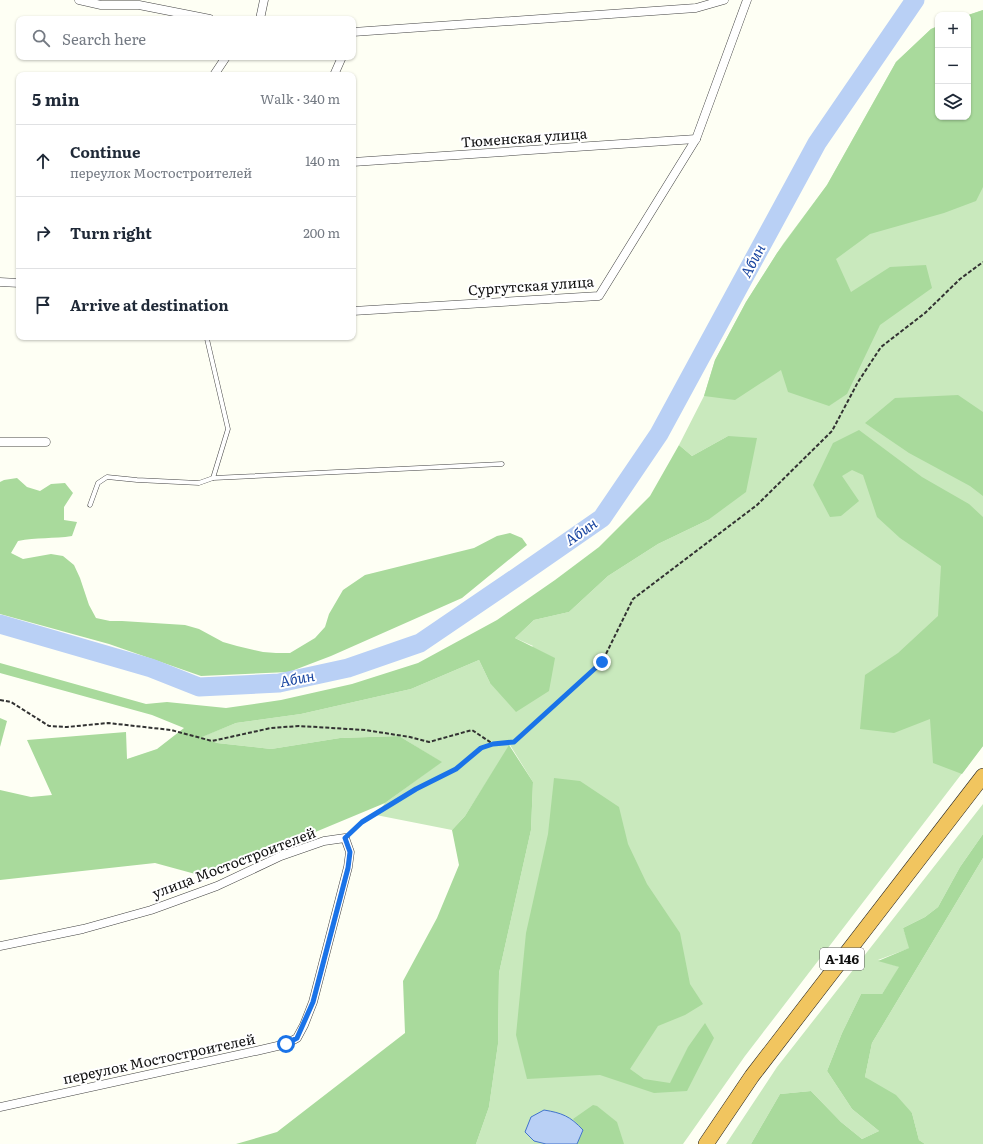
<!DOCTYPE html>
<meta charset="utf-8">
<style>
:root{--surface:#fff;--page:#f6f6f7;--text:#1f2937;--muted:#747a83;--line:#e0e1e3}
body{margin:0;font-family:Literata,serif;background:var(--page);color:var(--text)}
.controls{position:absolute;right:12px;top:12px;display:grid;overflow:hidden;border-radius:8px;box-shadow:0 1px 3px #0004}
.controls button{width:36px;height:36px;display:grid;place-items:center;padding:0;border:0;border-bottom:1px solid var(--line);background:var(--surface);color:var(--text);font:20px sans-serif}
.stop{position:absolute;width:12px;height:12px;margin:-9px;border:3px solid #1a73e8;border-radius:50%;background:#fff}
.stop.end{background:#1a73e8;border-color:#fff;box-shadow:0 1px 4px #0008}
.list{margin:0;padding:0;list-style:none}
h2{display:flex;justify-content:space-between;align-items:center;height:52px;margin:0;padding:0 16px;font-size:17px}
h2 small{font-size:13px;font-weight:400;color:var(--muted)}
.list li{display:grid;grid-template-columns:26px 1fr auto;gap:12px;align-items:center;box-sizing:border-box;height:72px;padding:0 16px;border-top:1px solid var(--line)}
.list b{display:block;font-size:15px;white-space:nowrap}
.list p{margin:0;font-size:13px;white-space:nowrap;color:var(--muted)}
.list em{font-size:13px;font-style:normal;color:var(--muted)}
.icon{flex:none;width:22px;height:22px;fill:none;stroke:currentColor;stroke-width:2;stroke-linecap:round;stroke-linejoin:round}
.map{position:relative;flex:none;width:983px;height:1144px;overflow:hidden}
.search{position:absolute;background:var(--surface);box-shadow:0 1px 3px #0004;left:16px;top:16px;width:340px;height:44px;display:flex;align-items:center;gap:10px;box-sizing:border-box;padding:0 14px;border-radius:8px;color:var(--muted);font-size:15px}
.panel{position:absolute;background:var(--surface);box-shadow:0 1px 3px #0004;left:16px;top:72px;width:340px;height:268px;border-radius:8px}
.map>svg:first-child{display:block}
.green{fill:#c9e9bd}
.forest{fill:#a9da9c}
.water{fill:#b9d0f5;stroke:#4173cb}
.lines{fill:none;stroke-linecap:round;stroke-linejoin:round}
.river{stroke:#b9d0f5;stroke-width:19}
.lane-casing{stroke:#434343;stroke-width:5}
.street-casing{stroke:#434343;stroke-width:9}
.highway-casing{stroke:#212121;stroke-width:16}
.path{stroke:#323232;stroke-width:2;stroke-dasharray:4 2;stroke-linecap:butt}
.lane{stroke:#fff;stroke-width:4}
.street{stroke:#fff;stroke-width:8}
.highway{stroke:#f1c55f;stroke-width:15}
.route{stroke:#1a73e8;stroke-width:5}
.labels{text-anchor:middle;stroke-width:4;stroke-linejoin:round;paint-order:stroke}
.shield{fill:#fff;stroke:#585858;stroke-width:1}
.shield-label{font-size:13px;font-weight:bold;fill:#101010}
.street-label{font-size:14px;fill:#101010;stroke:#fff}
.water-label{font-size:15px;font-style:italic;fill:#1a46a1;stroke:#fff}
</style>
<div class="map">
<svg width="983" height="1144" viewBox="0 0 983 1144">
<rect width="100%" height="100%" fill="#fefff4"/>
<!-- green -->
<g class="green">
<polygon points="983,10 983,746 745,1056 683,1144 476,1144 489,1107 498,1044 499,973 531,830 533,782 510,745 465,816 452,830 376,815 385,803 441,762 399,736 340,738 271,749 217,743 201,737 236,723 301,714 411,689 479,660 490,683 533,646 515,638 534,620 569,612 608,576 658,544 708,520 728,436 692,456 679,445 704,396 715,360 746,302 783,244 827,185 896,62 931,29 938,26 938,117 968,117 968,15"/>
<polygon points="983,804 983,834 960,867 938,907 925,917 903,928 910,948 878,960 900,967 882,994 861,994 842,1033 827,1071 852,1109 879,1131 862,1139 841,1122 811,1091 780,1094 751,1144 726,1144 777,1067"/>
<polygon points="983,858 983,1144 925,1144 919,1140 912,1113 865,1077 872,1043"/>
</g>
<!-- forest -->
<g class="forest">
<polygon points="983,10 983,187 976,201 944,213 870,234 836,259 851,292 890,267 926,265 932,288 880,325 847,394 829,406 788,392 781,370 735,400 704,396 715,360 746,302 777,253 827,185 896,62 931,29 938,26 938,117 968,117 968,15"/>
<polygon points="958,395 983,412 983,496 970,486 909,453 865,423 895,398"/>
<polygon points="859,430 922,477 969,504 983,517 983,746 962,774 933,763 930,719 894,733 860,729 865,675 898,653 938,616 941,566 900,538 877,517 863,475 852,470 842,476 859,501 841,516 830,517 813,485 833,443"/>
<polygon points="728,436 757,438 746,492 708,520 658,544 608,576 569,612 534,620 515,638 555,658 549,691 516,712 490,683 479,660 411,689 301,714 236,723 202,737 217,743 271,749 340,738 399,736 442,762 385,803 301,838 199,875 155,863 0,880 0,790 31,797 52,795 27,740 126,732 127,759 157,749 184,728 152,715 0,673 0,663 146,704 167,702 226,708 281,700 352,684 418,663 497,620 555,580 599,547 650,496 679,445 692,456"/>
<path d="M17 478 27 487 40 491 51 484 65 483 73 493 64 507V520L77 522 72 536C54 539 36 537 18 541L11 553 23 559 51 554 63 556 74 565 80 578 89 605 96 618 110 621H122L185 625 199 629 223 642 237 646 263 652 276 653H290L315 638 325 627 329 614 343 590 365 575 474 548 497 536 510 533 522 538 527 545 462 598 331 656 289 672 201 676 109 644 0 614V482L4 480Z"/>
<polygon points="0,718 7,721 0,747"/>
<polygon points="509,745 533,782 531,830 499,973 498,1044 489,1107 476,1144 236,1144 277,1132 405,1033 403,981 437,918 459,865 452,830 465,816"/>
<polygon points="554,778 580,781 619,807 628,844 647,884 680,933 690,984 703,1004 685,1015 658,1026 630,1069 644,1079 670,1083 688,1047 705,1023 714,1038 687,1091 654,1093 600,1075 527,1079 516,1035 526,933 548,834"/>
<polygon points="983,834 983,858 872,1043 865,1077 896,1095 912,1113 919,1140 925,1144 751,1144 780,1094 811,1091 841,1122 862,1139 879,1131 852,1109 827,1071 842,1033 861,994 882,994 899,967 878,961 909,948 903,928 925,917 938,907 960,867"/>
<polygon points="593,1105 597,1106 617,1122 624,1144 577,1144 583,1130 573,1119"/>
</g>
<!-- water -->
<path class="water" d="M544 1110C562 1113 570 1116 583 1130L577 1144H546L534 1141 525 1132 531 1117Z"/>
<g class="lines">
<!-- river -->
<polyline class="river" points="0,624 151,668 199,687 279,683 348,668 420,643 517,577 602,518 659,434 817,143 915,0"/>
<defs>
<g id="lane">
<polyline points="213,478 502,464"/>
<polyline points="90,505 98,483 107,477 137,480 199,483 213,478 228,429 207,339 205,337"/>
</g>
<g id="street">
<polyline points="79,0 101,5 139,5 210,19"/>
<polyline points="260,19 264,0"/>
<polyline points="353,32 696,8 724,0"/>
<polyline points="214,75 226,57"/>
<polyline points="334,75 342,57"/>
<polyline points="353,162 696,139"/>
<polyline points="0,282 19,283"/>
<polyline points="353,311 599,296 696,139 747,0"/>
<polyline points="0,442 46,442"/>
<polyline points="0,946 83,929 151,910 217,886 281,856 324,841 345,838 350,852 348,867 313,1002 304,1025 297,1038 286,1044 256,1051 0,1107"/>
</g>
<polyline id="highway" points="706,1144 752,1076 983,776"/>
</defs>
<!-- lane casing -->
<use href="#lane" class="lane-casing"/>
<!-- street casing -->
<use href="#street" class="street-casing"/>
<!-- highway casing -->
<use href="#highway" class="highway-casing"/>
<!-- path -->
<g class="path">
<polyline points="0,700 11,702 49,726 67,727 108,723 171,730 212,741 271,728 299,726 365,730 410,737 429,742 472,730 493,744"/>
<polyline points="351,833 362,822 416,789 456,769 481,748 493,744 514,742 602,662 633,599 757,505 832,431 858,382 881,347 925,313 960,279 983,262"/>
</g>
<!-- lane -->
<use href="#lane" class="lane"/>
<!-- street -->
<use href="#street" class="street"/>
<!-- highway -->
<use href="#highway" class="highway"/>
</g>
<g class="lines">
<!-- route -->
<polyline class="route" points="286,1044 297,1038 313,1002 348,868 350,852 345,838 362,822 416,789 456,769 481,748 493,744 514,742 602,662"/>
</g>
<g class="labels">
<!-- shield labels -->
<rect class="shield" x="820" y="948" width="44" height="22" rx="3"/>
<g class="shield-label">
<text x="842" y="964">А-146</text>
</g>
<!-- street labels -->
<g class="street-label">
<text transform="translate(524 138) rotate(-4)" y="5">Тюменская улица</text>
<text transform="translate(531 286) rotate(-4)" y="5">Сургутская улица</text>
<text transform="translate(234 863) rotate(-21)" y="5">улица Мостостроителей</text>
<text transform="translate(159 1059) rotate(-12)" y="5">переулок Мостостроителей</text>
</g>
<!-- water labels -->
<g class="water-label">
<text transform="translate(753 261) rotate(-62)" y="5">Абин</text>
<text transform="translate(581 532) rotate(-35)" y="5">Абин</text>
<text transform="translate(297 679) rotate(-11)" y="5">Абин</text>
</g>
</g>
</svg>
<div class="controls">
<button>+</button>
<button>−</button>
<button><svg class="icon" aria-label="layers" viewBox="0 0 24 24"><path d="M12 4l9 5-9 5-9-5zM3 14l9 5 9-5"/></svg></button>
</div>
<div class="stop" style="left:286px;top:1044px"></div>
<div class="stop end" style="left:602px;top:662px"></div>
<div class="search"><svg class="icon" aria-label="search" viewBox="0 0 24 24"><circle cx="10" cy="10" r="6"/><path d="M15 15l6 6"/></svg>Search here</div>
<section class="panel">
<h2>5 min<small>Walk · 340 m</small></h2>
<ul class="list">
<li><svg class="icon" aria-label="ahead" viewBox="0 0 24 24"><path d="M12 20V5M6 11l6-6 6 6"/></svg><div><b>Continue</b><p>переулок Мостостроителей</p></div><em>140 m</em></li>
<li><svg class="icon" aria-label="right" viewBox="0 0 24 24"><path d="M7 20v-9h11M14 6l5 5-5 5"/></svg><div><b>Turn right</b></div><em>200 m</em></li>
<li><svg class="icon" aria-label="arrive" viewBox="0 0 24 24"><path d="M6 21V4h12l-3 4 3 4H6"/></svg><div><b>Arrive at destination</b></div></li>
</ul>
</section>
</div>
